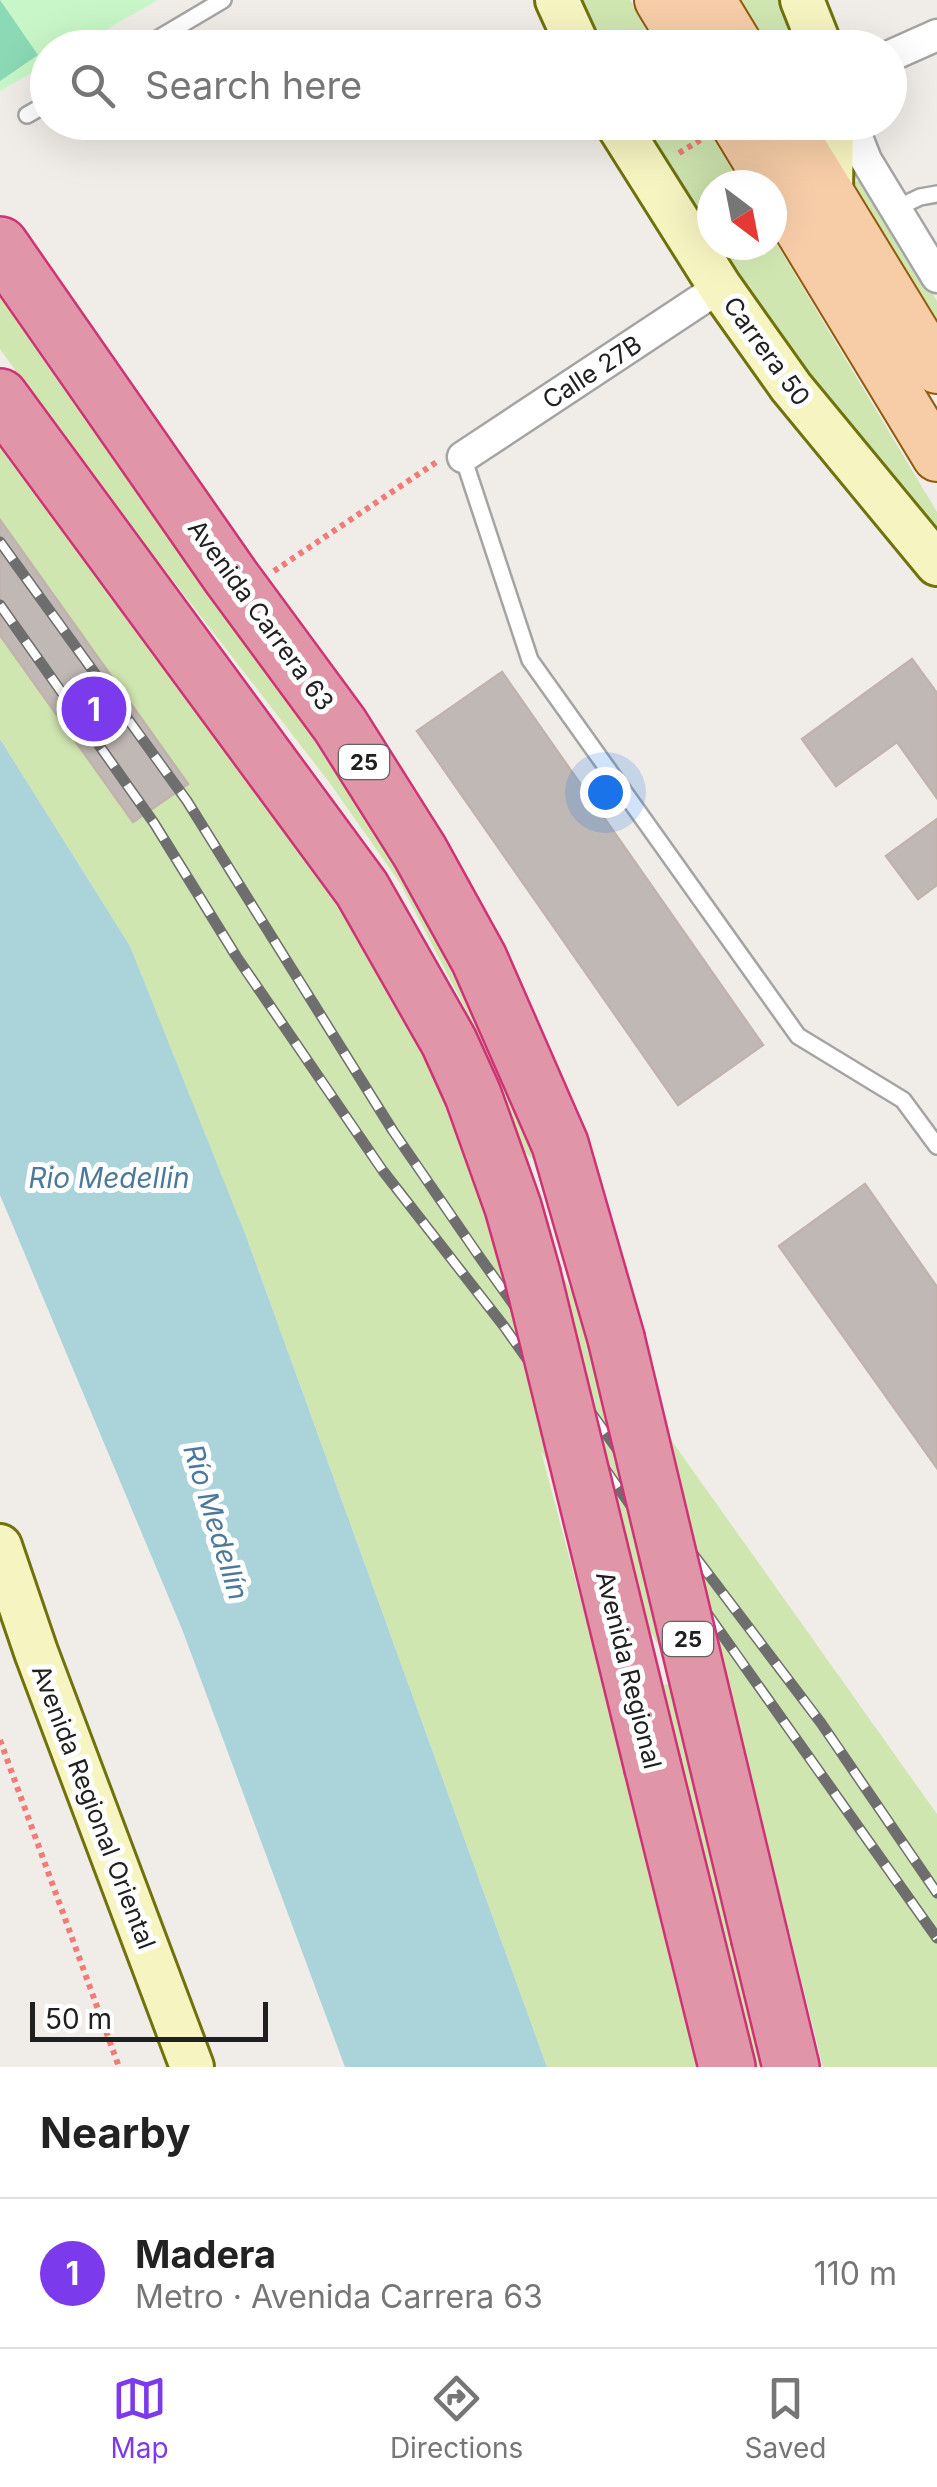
<!DOCTYPE html>
<meta charset="utf-8">
<style>
:root{--surface:#fff;--page:#f2f2f2;--text:#222;--muted:#767676;--line:#e0e0e0;--accent:#7c3aed}
body{margin:0;font-family:Inter,sans-serif;background:var(--page);color:var(--text)}
.compass{position:absolute;left:697px;top:170px;width:90px;height:90px;border-radius:50%;background:var(--surface);box-shadow:0 10px 40px #0002;rotate:148deg}
.scale{position:absolute;left:30px;bottom:25px;width:238px;box-sizing:border-box;padding-left:10px;border:5px solid #202020;border-top:0;font-size:28px;line-height:35px;white-space:nowrap;color:#202020;-webkit-text-stroke:8px #fff;paint-order:stroke}
.you{position:absolute;left:605px;top:792px;width:35px;height:35px;margin:-25px;border:8px solid #fff;border-radius:50%;background:#1a73e8;box-shadow:0 0 0 15px #1a73e833}
.badge{display:grid;place-items:center;width:65px;height:65px;border-radius:50%;background:var(--accent);color:#fff;font-size:32px;font-weight:700}
.pin{position:absolute;translate:-50% -50%;border:5px solid #fff;box-shadow:0 2px 10px #0006}
.list{margin:0;padding:0;list-style:none}
h2{display:flex;justify-content:space-between;align-items:center;height:130px;margin:0;padding:0 40px;font-size:42px}
h2 small{font-size:32px;font-weight:400;color:var(--muted)}
.list li{display:grid;grid-template-columns:65px 1fr auto;gap:30px;align-items:center;box-sizing:border-box;height:150px;padding:0 40px;border-top:2px solid var(--line)}
.list b{display:block;font-size:38px;white-space:nowrap}
.list p{margin:0;font-size:32px;white-space:nowrap;color:var(--muted)}
.list em{font-size:32px;font-style:normal;color:var(--muted)}
.icon{flex:none;width:55px;height:55px;fill:none;stroke:currentColor;stroke-width:2;stroke-linecap:round;stroke-linejoin:round}
.map{position:relative;flex:none;width:937px;height:2067px;overflow:hidden}
.search{position:absolute;background:var(--surface);box-shadow:0 10px 40px #0002;left:30px;right:30px;top:30px;height:110px;display:flex;align-items:center;gap:25px;box-sizing:border-box;padding:0 35px;border-radius:55px;color:var(--muted);font-size:38px}
.sheet{height:280px;background:var(--surface)}
nav{display:flex;justify-content:space-around;align-items:center;box-sizing:border-box;height:140px;border-top:2px solid var(--line);background:var(--surface);font-size:28px;color:var(--muted)}
nav a{display:grid;justify-items:center;gap:5px}
nav .on{color:var(--accent)}
.map>svg:first-child{display:block}
.grass{fill:#d0e6b1}
.park{fill:#c8f6c8}
.pitch{fill:#8bd9b5}
.water{fill:#abd3da}
.building{fill:#c0b8b4;stroke:#c1b3ab;stroke-width:2.5}
.lines{fill:none;stroke-linecap:round;stroke-linejoin:round}
.lane-casing{stroke:#a4a4a4;stroke-width:20}
.street-casing{stroke:#a4a4a4;stroke-width:35}
.secondary-casing{stroke:#6f720d;stroke-width:48}
.primary-casing{stroke:#925a0b;stroke-width:52}
.highway-casing{stroke:#cf3375;stroke-width:60}
.path{stroke:#f07b78;stroke-width:6;stroke-dasharray:5 5;stroke-linecap:butt}
.lane{stroke:#fff;stroke-width:15}
.street{stroke:#fff;stroke-width:30}
.secondary{stroke:#f6f4c0;stroke-width:42}
.primary{stroke:#f6cda7;stroke-width:48}
.highway{stroke:#e195a9;stroke-width:55}
.rail-casing{stroke:#6e6e6e;stroke-width:11}
.rail{stroke:#fff;stroke-width:8;stroke-dasharray:22;stroke-linecap:butt}
.highway-bridge-casing{stroke:#cf3375;stroke-width:60;stroke-linecap:butt}
.highway-bridge{stroke:#e195a9;stroke-width:55}
.labels{text-anchor:middle;stroke-width:10;stroke-linejoin:round;paint-order:stroke}
.shield{fill:#fff;stroke:#636363;stroke-width:2.5}
.shield-label{font-size:22px;font-weight:bold;fill:#202020}
.street-label{font-size:25px;fill:#202020;stroke:#fff}
.water-label{font-size:28px;font-style:italic;fill:#4c799b;stroke:#fff}
</style>
<div class="map">
<svg width="937" height="2067" viewBox="0 0 937 2067">
<rect width="100%" height="100%" fill="#f0ede8"/>
<!-- grass -->
<g class="grass">
<polygon points="577,0 630,0 659,47 600,47"/>
<polygon points="738,0 785,0 805,47 766,47"/>
<polygon points="640,123 704,123 741,185 712,185 712,237"/>
<polygon points="862,179 937,301 937,320 852,184"/>
<polygon points="772,236 937,512 937,535 795,369 717,245 772,245"/>
<polygon points="0,281 393,830 544,1168 523,1151 465,1008 400,883 329,782 83,464 0,349"/>
<polygon points="0,439 348,910 445,1100 674,1444 937,1814 937,2067 823,2067 759,1811 541,1451 705,2067 547,2067 246,1236 130,946 0,739 0,635 133,822 187,784 0,520"/>
<polygon points="678,1682 769,2067 750,2067 659,1686"/>
</g>
<!-- park -->
<polygon class="park" points="0,0 158,0 76,47 48,48 47,64 0,91"/>
<!-- pitch -->
<polygon class="pitch" points="0,0 38,55 0,81"/>
<!-- water -->
<polygon class="water" points="0,739 130,946 246,1236 547,2067 345,2067 182,1629 0,1195"/>
<!-- building -->
<g class="building">
<polygon points="0,520 188,784 133,822 0,635"/>
<polygon points="912,659 937,693 937,798 897,742 836,786 802,739"/>
<polygon points="502,672 763,1045 678,1105 417,731"/>
<polygon points="937,819 937,885 918,899 886,856"/>
<polygon points="865,1184 937,1287 937,1468 779,1246"/>
</g>
<g class="lines">
<defs>
<g id="lane">
<polyline points="142,48 223,0"/>
<polyline points="27,115 48,103"/>
<polyline points="895,209 920,197 937,194"/>
<polyline points="463,457 530,660 798,1036 903,1100 937,1146"/>
</g>
<g id="street">
<polyline points="890,56 937,35"/>
<polyline points="851,122 866,160 937,277"/>
<polyline points="463,457 720,287"/>
</g>
<g id="secondary">
<polyline points="557,0 579,48"/>
<polyline points="802,0 821,48"/>
<polyline points="616,122 720,287 791,387 937,564"/>
<polyline points="831,195 832,122"/>
<polyline points="0,1546 36,1652 192,2067"/>
</g>
<g id="primary">
<polyline points="659,0 688,48"/>
<polyline points="711,0 740,48"/>
<polyline points="734,122 772,185"/>
<polyline points="786,122 937,369"/>
<polyline points="772,185 937,457"/>
</g>
<g id="highway">
<polyline points="0,245 231,577 340,725 420,852 479,959 560,1144 616,1338"/>
<polyline points="0,397 362,889 449,1042 473,1095 513,1207 532,1274"/>
<polyline points="653,1768 727,2067"/>
<polyline points="760,1939 791,2067"/>
</g>
</defs>
<!-- lane casing -->
<use href="#lane" class="lane-casing"/>
<!-- street casing -->
<use href="#street" class="street-casing"/>
<!-- secondary casing -->
<use href="#secondary" class="secondary-casing"/>
<!-- primary casing -->
<use href="#primary" class="primary-casing"/>
<!-- highway casing -->
<use href="#highway" class="highway-casing"/>
<!-- path -->
<g class="path">
<polyline points="679,153 702,139"/>
<polyline points="274,571 438,461"/>
<polyline points="0,1740 119,2067"/>
</g>
<!-- lane -->
<use href="#lane" class="lane"/>
<!-- street -->
<use href="#street" class="street"/>
<!-- secondary -->
<use href="#secondary" class="secondary"/>
<!-- primary -->
<use href="#primary" class="primary"/>
<!-- highway -->
<use href="#highway" class="highway"/>
<defs>
<g id="rail">
<polyline points="0,542 187,801 393,1131 481,1259 678,1534 821,1723 937,1893"/>
<polyline points="0,605 154,823 236,956 383,1171 503,1325 937,1938"/>
</g>
</defs>
<!-- rail casing -->
<use href="#rail" class="rail-casing"/>
<!-- rail -->
<use href="#rail" class="rail"/>
<defs>
<g id="highway-bridge">
<polyline points="532,1274 653,1768"/>
<polyline points="616,1338 760,1939"/>
</g>
</defs>
<!-- highway-bridge casing -->
<use href="#highway-bridge" class="highway-bridge-casing"/>
<!-- highway-bridge -->
<use href="#highway-bridge" class="highway-bridge"/>
</g>
<g class="labels">
<!-- shield labels -->
<g class="shield">
<rect x="339" y="745" width="50" height="34" rx="8"/>
<rect x="663" y="1622" width="50" height="34" rx="8"/>
</g>
<g class="shield-label">
<text x="364" y="770">25</text>
<text x="688" y="1647">25</text>
</g>
<!-- street labels -->
<g class="street-label">
<text transform="translate(767 351) rotate(54)" y="9">Carrera 50</text>
<text transform="translate(592 372) rotate(-33)" y="9">Calle 27B</text>
<text transform="translate(261 615) rotate(54)" y="9">Avenida Carrera 63</text>
<text transform="translate(629 1670) rotate(76)" y="9">Avenida Regional</text>
<text transform="translate(94 1807) rotate(69)" y="9">Avenida Regional Oriental</text>
</g>
<!-- water labels -->
<g class="water-label">
<text x="109" y="1188">Rio Medellin</text>
<text transform="translate(216 1522) rotate(73)" y="10">Río Medellín</text>
</g>
</g>
</svg>
<svg class="compass" viewBox="-18 -18 36 36"><path d="M0-13l5 13h-10z" fill="#e53935"/><path d="M0 13l5-13h-10z" fill="#767676"/></svg>
<div class="scale">50 m</div>
<div class="you"></div>
<div class="pin badge" style="left:94px;top:709px">1</div>
<div class="search"><svg class="icon" aria-label="search" viewBox="0 0 24 24"><circle cx="10" cy="10" r="6"/><path d="M15 15l6 6"/></svg>Search here</div>
</div>
<section class="sheet">
<h2>Nearby<small></small></h2>
<ul class="list">
<li><span class="badge">1</span><div><b>Madera</b><p>Metro · Avenida Carrera 63</p></div><em>110 m</em></li>
</ul>
</section>
<nav>
<a class="on"><svg class="icon" aria-label="map" viewBox="0 0 24 24"><path d="M3 6l6-2 6 2 6-2v14l-6 2-6-2-6 2zM9 4v14M15 6v14"/></svg>Map</a>
<a><svg class="icon" aria-label="directions" viewBox="0 0 24 24"><path d="M12 3l9 9-9 9-9-9zM9 14v-3h6M13 9l2 2-2 2"/></svg>Directions</a>
<a><svg class="icon" aria-label="saved" viewBox="0 0 24 24"><path d="M7 4h10v16l-5-4-5 4z"/></svg>Saved</a>
</nav>
